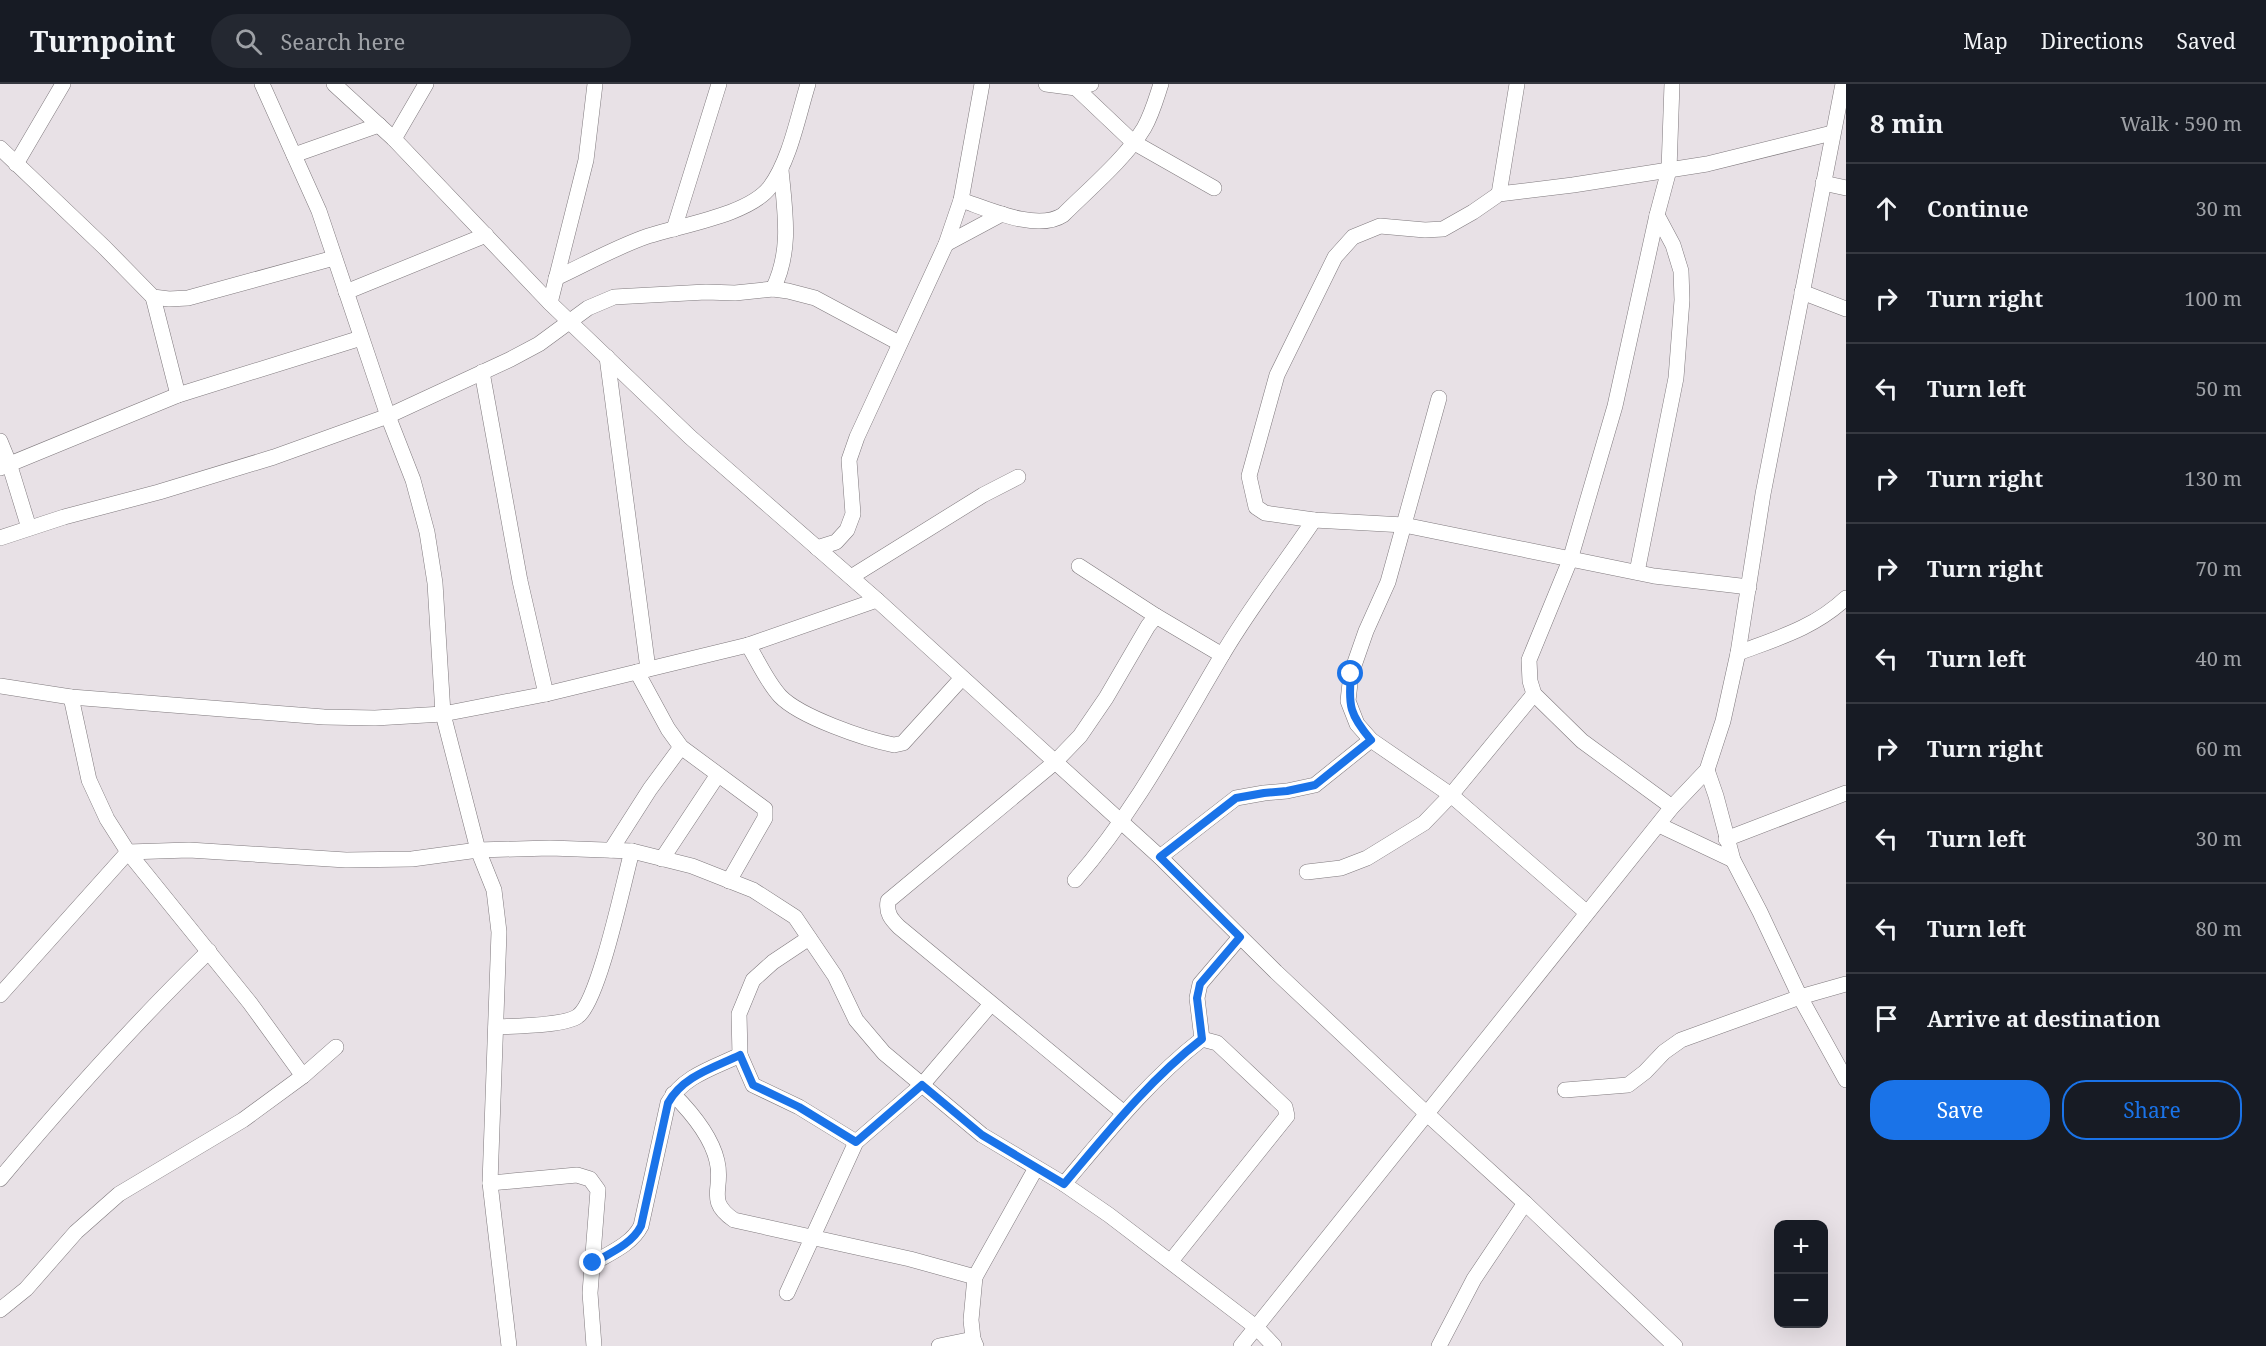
<!DOCTYPE html>
<meta charset="utf-8">
<style>
:root{--surface:#171b24;--page:#242831;--text:#f1f3f6;--muted:#9ea1a6;--line:#363941;--accent:#1a73e8}
body{margin:0;font-family:"Noto Serif",serif;background:var(--page);color:var(--text)}
.controls{position:absolute;right:18px;bottom:18px;display:grid;overflow:hidden;border-radius:12px;box-shadow:0 6px 24px #0002}
.controls button{width:54px;height:54px;display:grid;place-items:center;padding:0;border:0;border-bottom:2px solid var(--line);background:var(--surface);color:var(--text);font:30px sans-serif}
.stop{position:absolute;width:18px;height:18px;margin:-14px;border:4px solid #1a73e8;border-radius:50%;background:#fff}
.stop.end{background:#1a73e8;border-color:#fff;box-shadow:0 2px 6px #0008}
.list{margin:0;padding:0;list-style:none}
h2{display:flex;justify-content:space-between;align-items:center;height:78px;margin:0;padding:0 24px;font-size:26px}
h2 small{font-size:20px;font-weight:400;color:var(--muted)}
.list li{display:grid;grid-template-columns:39px 1fr auto;gap:18px;align-items:center;box-sizing:border-box;height:90px;padding:0 24px;border-top:2px solid var(--line)}
.list b{display:block;font-size:22px;white-space:nowrap}
.list em{font-size:20px;font-style:normal;color:var(--muted)}
.actions{display:flex;gap:12px;padding:18px 24px}
.actions a{flex:1;padding:14px 0;border:2px solid var(--accent);border-radius:24px;text-align:center;font-size:21px;color:var(--accent)}
.actions .main{background:var(--accent);color:#fff}
.icon{flex:none;width:33px;height:33px;fill:none;stroke:currentColor;stroke-width:2;stroke-linecap:round;stroke-linejoin:round}
.map{position:relative;flex:none;width:1846px;height:1262px;overflow:hidden}
header{display:flex;align-items:center;gap:36px;box-sizing:border-box;height:84px;padding:0 30px;background:var(--surface);border-bottom:2px solid var(--line)}
header strong{font-size:28px}
nav{display:flex;gap:33px;margin-inline-start:auto;font-size:21px}
.search{width:420px;height:54px;background:var(--page);display:flex;align-items:center;gap:15px;box-sizing:border-box;padding:0 21px;border-radius:33px;color:var(--muted);font-size:22px}
main{display:flex}
aside{flex:1;background:var(--surface)}
.map>svg:first-child{display:block}
.lines{fill:none;stroke-linecap:round;stroke-linejoin:round}
.street-casing{stroke:#7f797d;stroke-width:16}
.street{stroke:#fff;stroke-width:15}
.route{stroke:#1a73e8;stroke-width:8}
</style>
<header>
<strong>Turnpoint</strong>
<div class="search"><svg class="icon" aria-label="search" viewBox="0 0 24 24"><circle cx="10" cy="10" r="6"/><path d="M15 15l6 6"/></svg>Search here</div>
<nav><a>Map</a><a>Directions</a><a>Saved</a></nav>
</header>
<main>
<div class="map">
<svg width="1846" height="1262" viewBox="0 0 1846 1262">
<rect width="100%" height="100%" fill="#e8e1e6"/>
<g class="lines">
<defs>
<g id="street">
<polyline points="262,0 319,127 388,332 413,396 427,448 435,499 443,630 478,766 494,806 499,848 490,1099 509,1262"/>
<polyline points="334,0 394,55 550,219 690,353 877,516 1160,773 1276,888 1426,1029 1525,1119 1675,1262"/>
<polyline points="1046,0 1076,4 1091,0"/>
<polyline points="1076,4 1133,58 1214,104"/>
<polyline points="394,55 426,0"/>
<polyline points="0,64 105,164 153,213 169,215 188,214 334,174"/>
<polyline points="294,71 379,41"/>
<polyline points="16,80 63,0"/>
<polyline points="1823,99 1846,104"/>
<polyline points="1499,110 1517,0"/>
<path d="M961 116C988 125 1037 148 1063 131 1088 106 1126 74 1144 44 1152 30 1156 15 1161 0"/>
<polyline points="674,145 719,0"/>
<polyline points="946,160 1002,130"/>
<path d="M556 194C586 180 616 163 648 152 681 141 749 131 770 103 790 76 798 32 808 0"/>
<path d="M773 205C792 166 785 128 781 86"/>
<polyline points="346,208 486,151"/>
<polyline points="1802,208 1846,225"/>
<polyline points="153,213 178,311"/>
<polyline points="550,219 586,76 595,0"/>
<polyline points="607,273 648,585"/>
<polyline points="482,288 520,497 546,610"/>
<polyline points="1439,314 1388,498 1366,547 1351,590 1348,617 1357,640 1371,656 1451,711 1586,828"/>
<polyline points="0,357 9,379 29,444"/>
<polyline points="0,384 178,311 361,254"/>
<polyline points="0,454 64,433 159,408 274,373 388,332 511,275 539,260 588,224 614,213 706,208 735,209 773,205 788,207 815,214 899,259"/>
<polyline points="817,464 836,458 847,446 853,430 849,376 857,353 946,160 961,116 982,0"/>
<polyline points="1079,482 1156,532"/>
<polyline points="1637,488 1676,294 1682,216 1681,187 1673,161 1657,131"/>
<polyline points="851,493 983,411 1018,393"/>
<polyline points="1749,503 1654,492 1404,441 1314,436 1265,429 1256,423 1249,392 1277,291 1335,173 1353,153 1380,142 1425,146 1443,145 1473,128 1499,110 1573,101 1707,80 1832,49"/>
<path d="M748 561C758 577 767 598 780 612 800 633 865 655 894 661L903 659 962 594"/>
<path d="M1738 569C1778 554 1814 544 1846 514"/>
<polyline points="637,588 668,645 681,663 765,725 765,734 729,797"/>
<polyline points="0,602 71,613 324,633 375,634 443,630 546,610 748,561 877,516"/>
<polyline points="71,613 89,696 107,735 128,768 250,919 303,992"/>
<polyline points="1707,686 1716,712 1733,776 1760,828 1800,913 1846,996"/>
<polyline points="1672,723 1582,657 1534,610 1530,597 1529,576 1570,476 1615,322 1657,131 1669,86 1672,0"/>
<polyline points="1659,741 1733,776"/>
<polyline points="1726,755 1846,709"/>
<polyline points="611,766 650,705 681,663"/>
<polyline points="1160,773 1236,714 1264,709 1287,707 1315,701 1371,656"/>
<polyline points="662,775 717,692"/>
<polyline points="1307,788 1341,784 1367,774 1424,739 1451,711 1534,610"/>
<path d="M1075 796C1134 729 1176 649 1221 573 1248 526 1283 482 1314 436"/>
<polyline points="809,854 773,878 753,896 739,930 740,971 753,1001 799,1023 856,1058"/>
<polyline points="0,911 128,768 189,766 346,776 412,775 478,766 550,764 632,767 692,782 753,806 795,833 835,892 856,936 884,969 982,1051 1064,1100 1109,1131 1257,1244 1274,1262"/>
<path d="M496 943C514 942 565 942 578 932 599 917 624 796 632 767"/>
<polyline points="1202,955 1197,914 1200,900 1240,853"/>
<polyline points="1565,1006 1628,1001 1645,988 1664,968 1681,956 1800,913 1846,900"/>
<path d="M673 1010C691 1028 711 1051 717 1077 724 1105 705 1116 734 1136L910 1175 975 1193"/>
<path d="M1124 1029 899 843C891 835 886 829 888 817L1054 679 1080 652 1106 614 1148 542 1156 532 1222 571"/>
<path d="M0 1095C66 1016 135 939 209 867"/>
<polyline points="490,1099 577,1091 590,1095 598,1106 590,1209 594,1262"/>
<path d="M1064 1100C1107 1049 1149 996 1202 955"/>
<polyline points="1171,1177 1287,1032 1285,1023 1217,959 1202,955"/>
<path d="M593 1179C610 1169 632 1160 641 1142L668 1019C683 992 713 984 740 971"/>
<polyline points="787,1209 856,1058 922,1001 991,920"/>
<polyline points="0,1226 26,1205 76,1148 119,1110 243,1036 303,992 336,963"/>
<polyline points="939,1262 973,1255"/>
<polyline points="976,1262 973,1255 971,1236 975,1193 1036,1084"/>
<polyline points="1241,1262 1672,723 1707,686 1723,637 1738,569 1763,410 1843,0"/>
<polyline points="1439,1262 1474,1195 1525,1119"/>
</g>
</defs>
<!-- street casing -->
<use href="#street" class="street-casing"/>
<!-- street -->
<use href="#street" class="street"/>
</g>
<g class="lines">
<!-- route -->
<path class="route" d="M593 1179C610 1169 632 1160 641 1142L668 1019C683 992 713 984 740 971L753 1001 799 1023 856 1058 922 1001 982 1051 1064 1100C1107 1049 1149 996 1202 955L1197 914 1200 900 1240 853 1160 773 1236 714 1264 709 1287 707 1315 701 1371 656C1350 631 1348 622 1351 590"/>
</g>
</svg>
<div class="controls">
<button>+</button>
<button>−</button>
</div>
<div class="stop" style="left:1351px;top:590px"></div>
<div class="stop end" style="left:593px;top:1179px"></div>
</div>
<aside>
<h2>8 min<small>Walk · 590 m</small></h2>
<ul class="list">
<li><svg class="icon" aria-label="ahead" viewBox="0 0 24 24"><path d="M12 20V5M6 11l6-6 6 6"/></svg><div><b>Continue</b></div><em>30 m</em></li>
<li><svg class="icon" aria-label="right" viewBox="0 0 24 24"><path d="M7 20v-9h11M14 6l5 5-5 5"/></svg><div><b>Turn right</b></div><em>100 m</em></li>
<li><svg class="icon" aria-label="left" viewBox="0 0 24 24"><path d="M17 20v-9H6M10 6l-5 5 5 5"/></svg><div><b>Turn left</b></div><em>50 m</em></li>
<li><svg class="icon" aria-label="right" viewBox="0 0 24 24"><path d="M7 20v-9h11M14 6l5 5-5 5"/></svg><div><b>Turn right</b></div><em>130 m</em></li>
<li><svg class="icon" aria-label="right" viewBox="0 0 24 24"><path d="M7 20v-9h11M14 6l5 5-5 5"/></svg><div><b>Turn right</b></div><em>70 m</em></li>
<li><svg class="icon" aria-label="left" viewBox="0 0 24 24"><path d="M17 20v-9H6M10 6l-5 5 5 5"/></svg><div><b>Turn left</b></div><em>40 m</em></li>
<li><svg class="icon" aria-label="right" viewBox="0 0 24 24"><path d="M7 20v-9h11M14 6l5 5-5 5"/></svg><div><b>Turn right</b></div><em>60 m</em></li>
<li><svg class="icon" aria-label="left" viewBox="0 0 24 24"><path d="M17 20v-9H6M10 6l-5 5 5 5"/></svg><div><b>Turn left</b></div><em>30 m</em></li>
<li><svg class="icon" aria-label="left" viewBox="0 0 24 24"><path d="M17 20v-9H6M10 6l-5 5 5 5"/></svg><div><b>Turn left</b></div><em>80 m</em></li>
<li><svg class="icon" aria-label="arrive" viewBox="0 0 24 24"><path d="M6 21V4h12l-3 4 3 4H6"/></svg><div><b>Arrive at destination</b></div></li>
</ul>
<div class="actions"><a class="main">Save</a><a>Share</a></div>
</aside>
</main>
